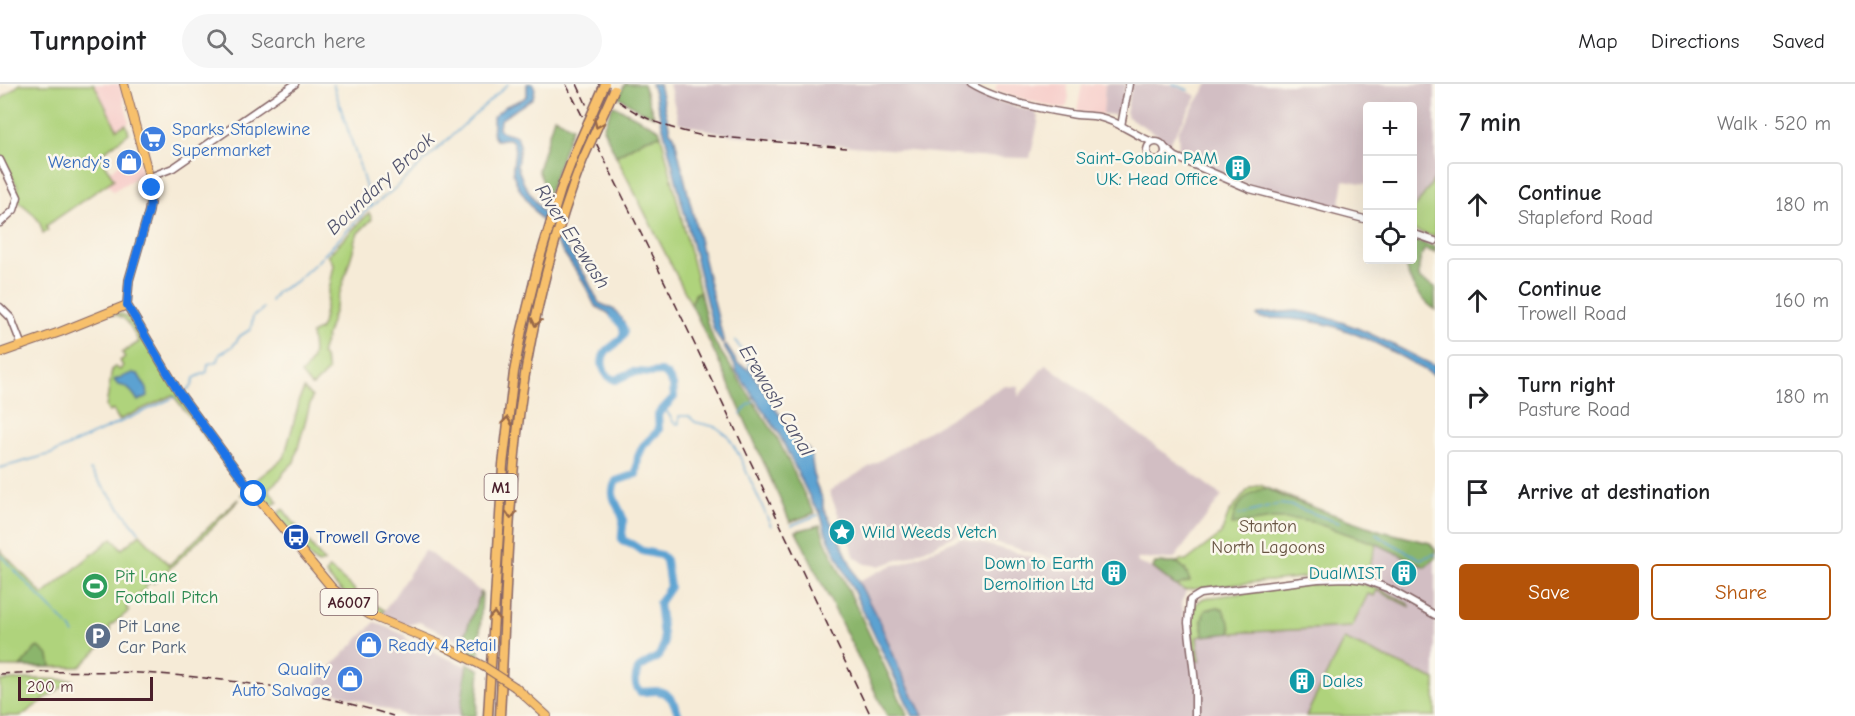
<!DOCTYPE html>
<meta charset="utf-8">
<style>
:root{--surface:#fff;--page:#f6f6f6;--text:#202124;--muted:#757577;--line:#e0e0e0;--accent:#b45309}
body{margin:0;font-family:"Comic Neue",sans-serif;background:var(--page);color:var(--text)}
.controls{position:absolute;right:18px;top:18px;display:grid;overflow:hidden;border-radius:6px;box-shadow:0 6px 24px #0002}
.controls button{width:54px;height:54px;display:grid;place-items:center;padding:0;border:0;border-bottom:2px solid var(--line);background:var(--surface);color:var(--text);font:30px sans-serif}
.scale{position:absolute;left:18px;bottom:15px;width:135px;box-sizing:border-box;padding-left:6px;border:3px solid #4a1f2b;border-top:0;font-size:16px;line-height:21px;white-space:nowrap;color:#4a1f2b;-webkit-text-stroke:4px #fbf7ec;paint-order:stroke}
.stop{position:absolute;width:18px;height:18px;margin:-14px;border:4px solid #1a73e8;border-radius:50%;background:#fff}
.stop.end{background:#1a73e8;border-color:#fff;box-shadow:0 2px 6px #0008}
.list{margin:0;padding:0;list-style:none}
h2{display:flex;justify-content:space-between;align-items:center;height:78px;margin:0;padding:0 24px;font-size:26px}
h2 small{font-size:20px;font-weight:400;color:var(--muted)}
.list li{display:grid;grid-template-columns:39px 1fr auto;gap:18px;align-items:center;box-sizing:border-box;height:84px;margin:0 12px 12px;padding:0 12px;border:2px solid var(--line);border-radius:6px}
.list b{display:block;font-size:22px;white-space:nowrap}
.list p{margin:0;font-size:20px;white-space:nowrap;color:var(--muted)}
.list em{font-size:20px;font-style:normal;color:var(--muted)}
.actions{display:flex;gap:12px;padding:18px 24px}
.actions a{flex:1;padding:14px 0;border:2px solid var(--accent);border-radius:6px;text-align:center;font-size:21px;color:var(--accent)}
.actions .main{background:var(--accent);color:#fff}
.icon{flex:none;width:33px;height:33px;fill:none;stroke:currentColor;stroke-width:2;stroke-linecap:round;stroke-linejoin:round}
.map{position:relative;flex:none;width:1435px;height:632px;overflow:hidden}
header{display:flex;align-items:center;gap:36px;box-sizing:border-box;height:84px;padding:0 30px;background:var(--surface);border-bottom:2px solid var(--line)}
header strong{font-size:28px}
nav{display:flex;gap:33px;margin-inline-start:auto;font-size:21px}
.search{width:420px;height:54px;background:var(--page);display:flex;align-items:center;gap:15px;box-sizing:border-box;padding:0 21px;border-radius:33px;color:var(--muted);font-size:22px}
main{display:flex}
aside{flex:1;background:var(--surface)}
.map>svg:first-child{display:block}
.built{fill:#f7d0cc}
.industrial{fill:#d2bec3}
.green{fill:#afd37c;stroke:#7c7954;stroke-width:1.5}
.forest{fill:#8bb56c;stroke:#6a6a4c;stroke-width:1.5}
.water{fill:#5ca2d1;stroke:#53607e;stroke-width:1.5}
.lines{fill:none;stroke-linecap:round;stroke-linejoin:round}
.stream{stroke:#5ca2d1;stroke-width:1.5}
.river{stroke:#5ca2d1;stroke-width:8}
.minor-casing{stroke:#866667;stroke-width:9}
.major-casing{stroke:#866667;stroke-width:10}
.highway-casing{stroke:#866667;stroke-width:11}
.minor{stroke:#fff;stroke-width:6}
.major{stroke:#f7c06c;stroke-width:8}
.highway{stroke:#f7c06c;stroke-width:8}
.rail{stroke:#4a1f2b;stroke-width:1.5;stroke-dasharray:9 4.5;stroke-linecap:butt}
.major-bridge-casing{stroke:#866667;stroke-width:10;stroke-linecap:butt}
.highway-bridge-casing{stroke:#866667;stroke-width:11;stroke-linecap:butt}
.major-bridge{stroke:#f7c06c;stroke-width:8}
.highway-bridge{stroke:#f7c06c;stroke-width:8}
.oneway{stroke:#986748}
.route{stroke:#1a73e8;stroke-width:8}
.labels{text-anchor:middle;stroke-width:5;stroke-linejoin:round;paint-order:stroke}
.shield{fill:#fbf7ec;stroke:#7f6065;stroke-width:1.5}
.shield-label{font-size:16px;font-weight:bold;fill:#4a1f2b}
.shop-label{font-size:18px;fill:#366cbe;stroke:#fbf7ec;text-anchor:start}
.culture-label{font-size:18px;fill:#0d838f;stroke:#fbf7ec;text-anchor:end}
.park-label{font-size:18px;fill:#685543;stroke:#fbf7ec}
.transit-label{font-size:18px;fill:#164399;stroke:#fbf7ec;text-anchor:start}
.leisure-label{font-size:18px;fill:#27864d;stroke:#fbf7ec;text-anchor:start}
.service-label{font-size:18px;fill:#4e5e75;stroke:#fbf7ec;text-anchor:start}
.water-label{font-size:20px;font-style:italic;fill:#51536d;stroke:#fbf7ec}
</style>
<header>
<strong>Turnpoint</strong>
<div class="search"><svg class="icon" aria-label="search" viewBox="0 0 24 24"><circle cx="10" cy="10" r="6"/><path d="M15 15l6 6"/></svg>Search here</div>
<nav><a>Map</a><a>Directions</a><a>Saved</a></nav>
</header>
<main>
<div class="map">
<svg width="1435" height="632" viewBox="0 0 1435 632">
<rect width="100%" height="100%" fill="#fbf7ec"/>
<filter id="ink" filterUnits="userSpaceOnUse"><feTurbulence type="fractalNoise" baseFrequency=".0167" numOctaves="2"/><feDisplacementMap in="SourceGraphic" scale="12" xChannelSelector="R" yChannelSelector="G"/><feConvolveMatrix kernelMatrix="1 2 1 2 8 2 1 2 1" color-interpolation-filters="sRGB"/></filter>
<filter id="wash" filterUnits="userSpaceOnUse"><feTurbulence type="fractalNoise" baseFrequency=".008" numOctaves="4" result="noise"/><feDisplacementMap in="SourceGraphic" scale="24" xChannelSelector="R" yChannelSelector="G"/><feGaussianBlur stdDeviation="1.35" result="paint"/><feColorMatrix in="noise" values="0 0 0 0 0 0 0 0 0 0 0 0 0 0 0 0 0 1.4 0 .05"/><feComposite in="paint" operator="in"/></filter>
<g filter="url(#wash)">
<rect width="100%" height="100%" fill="#f6ebd7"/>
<!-- built -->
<g class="built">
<polygon points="94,0 120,0 129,38 117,45"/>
<polygon points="997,0 1067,0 1069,13 1067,22 1062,25 1007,11 995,7"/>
<polygon points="1082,0 1105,0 1103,30 1094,31 1077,27"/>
<polygon points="136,69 142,90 113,107 107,99 114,95 109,88"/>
</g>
<!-- industrial -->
<g class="industrial">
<polygon points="669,0 960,0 981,12 1034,28 1038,33 1038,39 1030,74 978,73 731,51 679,39"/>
<polygon points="1105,0 1126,0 1120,25 1115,31 1103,30"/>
<polygon points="1132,0 1170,0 1197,12 1169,60 1155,49 1128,33 1126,29"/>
<polygon points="1208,0 1435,0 1435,113 1424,109 1413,127 1412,22 1368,22 1367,100 1344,96 1340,119 1342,125 1251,102 1200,80 1179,69 1178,47"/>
<polygon points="1046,280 1222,412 1174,475 1137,475 1138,479 1155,485 1181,506 1186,506 1182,519 1186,553 1231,549 1351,543 1352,498 1358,499 1360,489 1368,486 1377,460 1425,483 1435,475 1435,596 1344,555 1306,632 923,632 899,584 880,539 858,497 893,481 901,480 961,454 1063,481 1087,484 1088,480 1061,478 1012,463 959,450 908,473 879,482 865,480 855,473 829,407 1003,302 1019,303 1018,313"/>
<polygon points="425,466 481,508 462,558 419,538 406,542 381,532"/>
<polygon points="375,538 404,551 409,558 466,582 460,632 407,632 313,601"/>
</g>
<!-- green -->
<g class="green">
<path d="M20 0H94L117 45 126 40 129 49 99 72 114 95 46 142 48 147 43 149C40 134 31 127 19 118L17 102 0 72V16Z"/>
<polygon points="661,51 700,208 696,209 691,220 616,72 645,55"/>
<polygon points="1435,94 1435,153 1413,146 1413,127"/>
<path d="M369 129 372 135 358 149 354 158 355 160 321 270 324 274 328 287 313 302H311L301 290C315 276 314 269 311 250L319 246 322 241 334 181 328 171Z"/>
<path d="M117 229C129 230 134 240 141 248L246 405 244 411H241L245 406 173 311 119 336 113 326 109 328 106 323 112 285 115 283 120 286 123 282 120 277 125 273 122 269 139 258C132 246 128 231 112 231Z"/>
<polygon points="304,305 312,313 294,378 284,388 282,393 268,405 278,418 271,422 267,421 251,400 284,374 298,323 298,318"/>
<polygon points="1260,401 1320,426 1381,447 1368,486 1360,489 1344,489 1184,506 1176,502 1153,484 1155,479 1178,479 1180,476 1186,477 1221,450 1229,429 1246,408 1250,404"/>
<polygon points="238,415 239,416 213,443 154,499 150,498 145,503 146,506 139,509 126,524 129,527 110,542 110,553 80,583 0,583 0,466 43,511 112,454 122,465 140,450 169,481"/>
<path d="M283 425 324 478C319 480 320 481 315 478 307 472 303 461 297 454 293 448 283 441 277 433L279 428Z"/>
<path d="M329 484 354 505 355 508 384 526 381 532C361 523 338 507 326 490Z"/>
<path d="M1352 498 1378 504 1407 519 1410 523 1377 506 1374 512 1368 510 1352 543 1231 549 1230 540 1202 536 1203 552 1197 553 1200 577H1196C1194 564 1188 530 1196 520 1198 518 1202 515 1204 514L1304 501Z"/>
<polygon points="1344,555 1435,596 1435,632 1306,632"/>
<polygon points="31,595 72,596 21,632 0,632 0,597"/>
</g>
<!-- forest -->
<g class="forest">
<polygon points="625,0 643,0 654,32 639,26 619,13"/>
<polygon points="613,21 659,45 661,51 645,55 616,72 603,44"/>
<polygon points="554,33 572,43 548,111 538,86"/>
<path d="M1413 156 1435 163V169L1425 165C1420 172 1417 187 1420 195L1435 203V226C1420 214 1405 195 1405 176H1412Z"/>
<polygon points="700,208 707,238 715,259 777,353 809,420 815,429 790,438 720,280 691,220 696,209"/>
<path d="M1267 404 1281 412 1381 447 1430 459 1435 466V475L1425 483 1377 460 1312 438 1293 435H1273L1232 441C1233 422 1249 407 1267 404Z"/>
<polygon points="820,441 825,456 908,632 887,632 796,447"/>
<polygon points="1155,479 1178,479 1185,485 1190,497 1176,502 1153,484"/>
<polygon points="481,508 482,509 479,574 460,563"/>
<polygon points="1217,523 1223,525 1230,540 1231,549 1203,552 1202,536 1205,526"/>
<polygon points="39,563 49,572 51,583 20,583 36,564"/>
<polygon points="467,579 480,586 476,632 460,632"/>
</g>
<!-- water -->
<g class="water">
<path d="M527 0H533L535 5 533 14 500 36 499 45C504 51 512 48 517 53L520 61 517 82 524 100 586 193 599 219 615 226 624 238 619 242 608 229 595 222 583 197 519 104C517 100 515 95 513 90 511 81 519 63 511 56 507 53 500 56 496 56 490 48 494 41 493 33L506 22 523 15 527 11Z"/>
<polygon points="651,0 659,0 670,47 674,51 724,259 722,260 714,246 710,232 656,15"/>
<path d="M1296 227C1346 233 1390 260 1435 282V292C1403 273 1357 246 1320 239 1300 235 1280 234 1260 234L1257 232 1259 230Z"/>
<polygon points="726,261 738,280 743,282 751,287 795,354 807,364 811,370 815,398 823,416 823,424 835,445 858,497 880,539 899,584 923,632 913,632 826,449 820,428 813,420 778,348 736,287 735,282 724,263"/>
<path d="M132 289 138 290 147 305 148 312 138 317C133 309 128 302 118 301L114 296Z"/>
</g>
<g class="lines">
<!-- stream -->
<g class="stream">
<polyline points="333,0 360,83 371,122"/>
<polyline points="1173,0 1188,6"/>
<polyline points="271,217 277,208 295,198 318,177 366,127 393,106 508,0"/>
<polyline points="735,256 748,276 751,287"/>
<polyline points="184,308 192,302 194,294 207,288 208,280 218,277 220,270 233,262 240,252 251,245 253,232 259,229 263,224"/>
<polyline points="664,323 674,339 679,340 679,332 689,332 695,338 716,343 728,352 739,371 771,442"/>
<polyline points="741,330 747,322 754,317"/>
<polyline points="0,384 51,370 175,313"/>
<polyline points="90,386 139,448"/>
<polyline points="1239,431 1280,420 1293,422 1339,439"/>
<polyline points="792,441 818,431"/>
<polyline points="1375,450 1420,475 1435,470"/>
<polyline points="0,471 70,544 74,550"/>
</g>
<!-- river -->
<path class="river" d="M614 232C618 236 624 242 624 248 622 263 598 262 603 283 605 290 609 294 615 296L633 288 650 289 661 288 667 291 673 301 674 313 658 330 659 346 643 362 638 373 636 390 616 397C607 413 620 422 623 435 624 442 621 449 622 456L633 461 642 467 661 471 666 476 670 503 659 519 664 560 659 572 639 584C635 592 634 601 640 608 646 608 650 607 656 607 670 607 675 620 679 632"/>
</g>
</g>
<g filter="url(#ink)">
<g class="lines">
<defs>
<g id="minor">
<path d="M970 0C996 16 1040 25 1071 30 1080 32 1090 31 1099 33 1119 37 1135 52 1153 58"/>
<polyline points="1121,42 1129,0"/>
<circle cx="1156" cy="67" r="9"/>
<polyline points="1165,64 1176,73 1250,105 1368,136"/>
<polyline points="0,76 18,113 14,126 0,139"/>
<polyline points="150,93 173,84 295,0"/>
<polyline points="1412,149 1435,157"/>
<polyline points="0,223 11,234 22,262"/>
<polyline points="1195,632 1195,599 1188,539 1190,516 1200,510 1318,495 1347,494 1365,496 1387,504 1435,531"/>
</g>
<g id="major">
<polyline points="124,0 152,103 149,127 129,196 127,221 180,310 251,406 332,504 352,520 370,531 444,562 483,582"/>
<polyline points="0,269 60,248 127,221"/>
<polyline points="515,603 547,632"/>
</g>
<g id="highway">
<polyline points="488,632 503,381 514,288 522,246 539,177 561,105 576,66"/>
<path d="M500 632C505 538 507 443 517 350 527 256 549 163 583 75"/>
</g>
</defs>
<!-- minor casing -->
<use href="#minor" class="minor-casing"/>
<!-- major casing -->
<use href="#major" class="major-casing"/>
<!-- highway casing -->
<use href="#highway" class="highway-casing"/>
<!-- minor -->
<use href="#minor" class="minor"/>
<!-- major -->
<use href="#major" class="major"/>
<!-- highway -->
<use href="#highway" class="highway"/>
<!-- rail -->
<g class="rail">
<path d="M566 0C673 208 770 421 871 632"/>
<polyline points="577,0 588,24"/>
<path d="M598 0C631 30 656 41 699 51L846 64"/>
<path d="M0 590C131 582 267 593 393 632"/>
</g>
<defs>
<polyline id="major-bridge" points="483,582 515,603"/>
<g id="highway-bridge">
<polyline points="576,66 605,0"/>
<polyline points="583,75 614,6"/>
</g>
</defs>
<!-- major-bridge casing -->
<use href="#major-bridge" class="major-bridge-casing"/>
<!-- highway-bridge casing -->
<use href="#highway-bridge" class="highway-bridge-casing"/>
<!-- major-bridge -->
<use href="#major-bridge" class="major-bridge"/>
<!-- highway-bridge -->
<use href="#highway-bridge" class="highway-bridge"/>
</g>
<!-- one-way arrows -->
<defs><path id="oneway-chevron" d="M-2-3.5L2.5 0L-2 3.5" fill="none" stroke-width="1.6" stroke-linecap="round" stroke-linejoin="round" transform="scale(1.5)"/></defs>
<g class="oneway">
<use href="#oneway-chevron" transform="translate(598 40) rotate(113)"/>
<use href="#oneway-chevron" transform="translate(536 238) rotate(102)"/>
<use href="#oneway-chevron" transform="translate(507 337) rotate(-83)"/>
<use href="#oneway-chevron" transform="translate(511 431) rotate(93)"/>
<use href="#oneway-chevron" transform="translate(494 532) rotate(-87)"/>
</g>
</g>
<g class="lines" filter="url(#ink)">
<!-- route -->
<polyline class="route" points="152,104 149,127 129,196 127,221 180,310 254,410"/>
</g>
<!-- icons -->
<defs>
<symbol id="supermarket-disc" viewBox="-11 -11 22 22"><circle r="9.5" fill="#3f7fe0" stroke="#fbf7ec"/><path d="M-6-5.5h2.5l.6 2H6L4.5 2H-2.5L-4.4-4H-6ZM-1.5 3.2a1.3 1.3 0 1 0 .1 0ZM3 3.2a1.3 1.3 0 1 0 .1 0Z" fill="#fff"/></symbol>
<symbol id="shop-disc" viewBox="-11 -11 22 22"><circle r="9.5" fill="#3f7fe0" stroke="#fbf7ec"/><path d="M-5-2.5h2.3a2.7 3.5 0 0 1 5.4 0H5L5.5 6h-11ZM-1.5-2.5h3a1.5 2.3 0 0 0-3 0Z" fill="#fff"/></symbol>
<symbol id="building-disc" viewBox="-11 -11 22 22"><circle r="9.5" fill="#0f9aa8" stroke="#fbf7ec"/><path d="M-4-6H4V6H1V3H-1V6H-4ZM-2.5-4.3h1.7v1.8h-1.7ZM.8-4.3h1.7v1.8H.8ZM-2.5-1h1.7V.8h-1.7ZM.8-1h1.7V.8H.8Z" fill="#fff"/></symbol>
<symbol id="sight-disc" viewBox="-11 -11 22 22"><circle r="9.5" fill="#0f9aa8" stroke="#fbf7ec"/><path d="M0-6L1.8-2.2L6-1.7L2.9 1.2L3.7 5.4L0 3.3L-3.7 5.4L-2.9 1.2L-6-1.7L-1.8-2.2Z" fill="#fff"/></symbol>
<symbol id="bus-disc" viewBox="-11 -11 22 22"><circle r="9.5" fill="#1a4fb4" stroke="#fbf7ec"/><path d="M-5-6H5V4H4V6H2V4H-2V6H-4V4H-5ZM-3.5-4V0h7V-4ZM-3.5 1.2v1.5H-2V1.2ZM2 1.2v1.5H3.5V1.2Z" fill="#fff"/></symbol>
<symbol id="stadium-disc" viewBox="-11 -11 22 22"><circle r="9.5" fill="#2e9e5b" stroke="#fbf7ec"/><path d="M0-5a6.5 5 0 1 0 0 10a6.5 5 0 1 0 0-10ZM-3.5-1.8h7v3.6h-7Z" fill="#fff"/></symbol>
<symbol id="parking-disc" viewBox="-11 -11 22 22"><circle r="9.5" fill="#5c6f8a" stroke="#fbf7ec"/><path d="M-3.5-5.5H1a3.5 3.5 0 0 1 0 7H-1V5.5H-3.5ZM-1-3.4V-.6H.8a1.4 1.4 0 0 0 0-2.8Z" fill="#fff"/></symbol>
</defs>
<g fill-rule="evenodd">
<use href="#supermarket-disc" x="138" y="40" width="30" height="30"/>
<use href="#shop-disc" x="114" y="63" width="30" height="30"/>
<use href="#building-disc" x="1223" y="69" width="30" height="30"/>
<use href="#sight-disc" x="827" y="433" width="30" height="30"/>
<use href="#bus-disc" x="281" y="438" width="30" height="30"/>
<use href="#building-disc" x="1099" y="474" width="30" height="30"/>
<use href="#building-disc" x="1389" y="474" width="30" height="30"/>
<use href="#stadium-disc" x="80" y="487" width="30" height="30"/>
<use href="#parking-disc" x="83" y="537" width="30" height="30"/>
<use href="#shop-disc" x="354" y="546" width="30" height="30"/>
<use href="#shop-disc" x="335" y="580" width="30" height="30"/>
<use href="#building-disc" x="1287" y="582" width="30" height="30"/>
</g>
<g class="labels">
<!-- shield labels -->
<g class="shield">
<rect x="484.5" y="390" width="33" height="26" rx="4.5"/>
<rect x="320.5" y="505" width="57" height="26" rx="4.5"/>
</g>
<g class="shield-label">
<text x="501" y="409">M1</text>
<text x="349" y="524">A6007</text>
</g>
<!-- shop labels -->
<g class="shop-label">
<text x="172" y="51">Sparks Staplewine<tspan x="172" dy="21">Supermarket</tspan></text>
<text x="110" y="84" text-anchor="end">Wendy's</text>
<text x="388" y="567">Ready 4 Retail</text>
<text x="330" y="591" text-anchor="end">Quality<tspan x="330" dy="21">Auto Salvage</tspan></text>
</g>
<!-- culture labels -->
<g class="culture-label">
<text x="1218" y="80">Saint-Gobain PAM<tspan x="1218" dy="21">UK: Head Office</tspan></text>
<text x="862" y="454" text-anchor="start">Wild Weeds Vetch</text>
<text x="1094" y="485">Down to Earth<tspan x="1094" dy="21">Demolition Ltd</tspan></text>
<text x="1384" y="495">DualMIST</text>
<text x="1322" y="603" text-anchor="start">Dales</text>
</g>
<!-- park labels -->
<g class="park-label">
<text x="1268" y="448">Stanton<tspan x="1268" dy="21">North Lagoons</tspan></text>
</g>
<!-- transit labels -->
<g class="transit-label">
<text x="316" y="459">Trowell Grove</text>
</g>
<!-- leisure labels -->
<g class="leisure-label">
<text x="115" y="498">Pit Lane<tspan x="115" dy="21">Football Pitch</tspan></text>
</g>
<!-- service labels -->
<g class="service-label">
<text x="118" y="548">Pit Lane<tspan x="118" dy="21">Car Park</tspan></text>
</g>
<!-- water labels -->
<g class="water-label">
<text transform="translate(380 99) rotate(-43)" y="7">Boundary Brook</text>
<text transform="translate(573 152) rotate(57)" y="7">River Erewash</text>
<text transform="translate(777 316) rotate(59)" y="7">Erewash Canal</text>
</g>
</g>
</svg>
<div class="controls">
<button>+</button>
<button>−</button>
<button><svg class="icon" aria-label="locate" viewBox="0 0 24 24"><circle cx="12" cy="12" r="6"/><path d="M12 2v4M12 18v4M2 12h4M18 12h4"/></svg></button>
</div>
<div class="scale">200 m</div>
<div class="stop" style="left:254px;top:410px"></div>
<div class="stop end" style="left:152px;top:104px"></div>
</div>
<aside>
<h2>7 min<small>Walk · 520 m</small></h2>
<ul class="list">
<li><svg class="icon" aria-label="ahead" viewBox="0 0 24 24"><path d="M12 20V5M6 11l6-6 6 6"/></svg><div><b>Continue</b><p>Stapleford Road</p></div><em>180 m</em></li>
<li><svg class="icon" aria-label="ahead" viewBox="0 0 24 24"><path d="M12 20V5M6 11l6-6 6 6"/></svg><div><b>Continue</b><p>Trowell Road</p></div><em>160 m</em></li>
<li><svg class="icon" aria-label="right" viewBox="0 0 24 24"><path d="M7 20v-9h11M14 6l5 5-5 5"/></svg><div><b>Turn right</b><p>Pasture Road</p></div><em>180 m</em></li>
<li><svg class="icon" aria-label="arrive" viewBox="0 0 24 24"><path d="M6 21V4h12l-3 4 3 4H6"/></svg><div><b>Arrive at destination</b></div></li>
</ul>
<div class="actions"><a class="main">Save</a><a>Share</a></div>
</aside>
</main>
